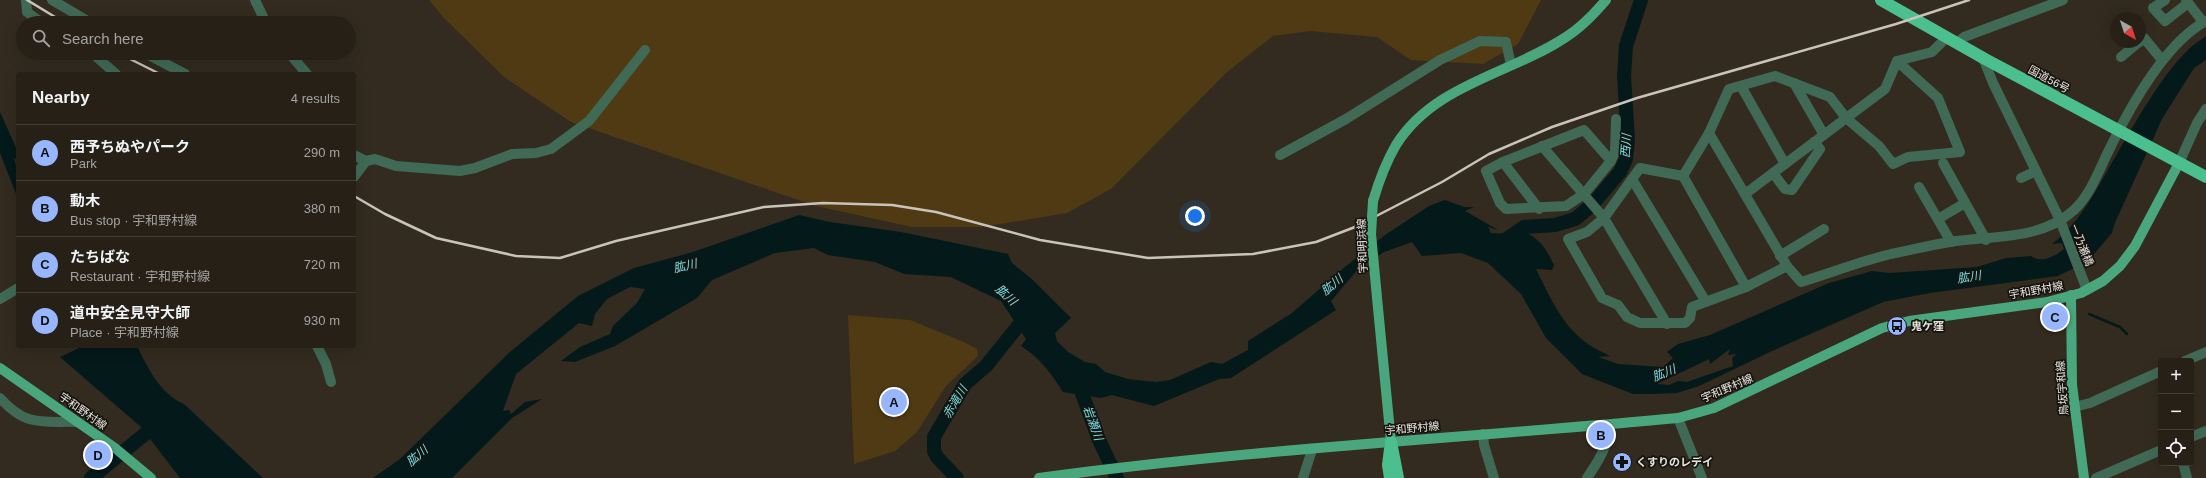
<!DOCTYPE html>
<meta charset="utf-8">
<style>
:root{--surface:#262017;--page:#2e2820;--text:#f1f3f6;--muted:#a4a3a1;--line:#423e36;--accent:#98b6fd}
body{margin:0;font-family:Arial,"Noto Sans JP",sans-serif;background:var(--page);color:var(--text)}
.controls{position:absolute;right:12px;bottom:12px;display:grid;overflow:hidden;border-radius:4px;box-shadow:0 4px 16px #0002}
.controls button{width:36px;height:36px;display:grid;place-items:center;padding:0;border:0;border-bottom:1px solid var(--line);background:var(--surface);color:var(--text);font:20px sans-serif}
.compass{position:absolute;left:2110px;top:12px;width:36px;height:36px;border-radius:50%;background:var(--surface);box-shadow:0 4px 16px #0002;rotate:141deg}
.you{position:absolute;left:1195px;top:216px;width:14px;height:14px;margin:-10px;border:3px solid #fff;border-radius:50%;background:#1a73e8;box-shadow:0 0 0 6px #1a73e833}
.badge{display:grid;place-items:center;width:26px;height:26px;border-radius:50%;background:var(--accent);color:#111;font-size:13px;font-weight:700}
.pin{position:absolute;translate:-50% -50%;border:2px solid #fff;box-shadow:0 1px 4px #0006}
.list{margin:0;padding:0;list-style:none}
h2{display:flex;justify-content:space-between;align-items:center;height:52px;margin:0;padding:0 16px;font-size:17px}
h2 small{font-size:13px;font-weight:400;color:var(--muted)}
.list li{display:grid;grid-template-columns:26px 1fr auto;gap:12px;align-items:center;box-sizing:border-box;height:56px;padding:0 16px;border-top:1px solid var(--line)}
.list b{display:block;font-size:15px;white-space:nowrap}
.list p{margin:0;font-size:13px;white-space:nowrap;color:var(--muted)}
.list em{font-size:13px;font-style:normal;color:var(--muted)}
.icon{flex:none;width:22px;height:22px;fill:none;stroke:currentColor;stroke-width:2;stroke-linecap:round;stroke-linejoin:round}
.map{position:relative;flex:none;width:2206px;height:478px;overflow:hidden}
.search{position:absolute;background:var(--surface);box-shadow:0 4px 16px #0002;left:16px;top:16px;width:340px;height:44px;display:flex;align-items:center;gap:10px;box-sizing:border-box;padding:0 14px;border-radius:22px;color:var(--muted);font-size:15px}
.panel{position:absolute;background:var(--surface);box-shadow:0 4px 16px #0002;left:16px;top:72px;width:340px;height:276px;border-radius:4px}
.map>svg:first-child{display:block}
.green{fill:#4f3a14}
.water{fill:#04191a;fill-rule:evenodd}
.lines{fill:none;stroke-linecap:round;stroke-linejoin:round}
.stream{stroke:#04191a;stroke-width:2.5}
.river{stroke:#04191a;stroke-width:14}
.minor{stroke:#406a55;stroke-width:10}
.major{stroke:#4aa77d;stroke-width:10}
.highway{stroke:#4bbf8d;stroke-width:12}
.rail{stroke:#c9c4bb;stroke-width:2.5}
.major-bridge{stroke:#4aa77d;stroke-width:10}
.labels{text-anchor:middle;stroke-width:3.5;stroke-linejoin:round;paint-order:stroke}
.street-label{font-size:11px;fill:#eae5dd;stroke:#17140f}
.poi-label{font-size:11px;font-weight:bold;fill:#eae5dd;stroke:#17140f;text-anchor:start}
.water-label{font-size:12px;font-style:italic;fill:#74dee6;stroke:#17140f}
</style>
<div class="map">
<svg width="2206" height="478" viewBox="0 0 2206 478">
<rect width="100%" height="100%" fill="#332b1f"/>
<!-- green -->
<g class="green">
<polygon points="429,0 1541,0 1518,44 1483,64 1411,60 1377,37 1310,31 1273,36 1227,72 1111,189 1067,213 982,227 912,227 816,206 571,122 504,77 444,18"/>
<polygon points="848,315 910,320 964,342 977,349 978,356 946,386 917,432 895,451 854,464"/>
</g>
<!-- water -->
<g class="water">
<path d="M2206 36V60L2194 68 2162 119 2114 225 2112 233 2088 261 2058 276 1930 293 1883 302 1772 351 1699 386 1677 393 1653 394H1633L1582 374 1546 338 1521 294 1488 263 1461 253 1422 256 1412 242 1384 252 1358 269 1331 301 1336 310 1231 378 1219 379 1154 406 1112 395 1101 398 1063 392C1051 373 1040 358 1021 346L1026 339 1001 301 951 277 904 274 875 262 828 255 814 248 775 253 712 280 697 298 615 346 575 362 561 361 580 347 610 334 613 326 637 303 645 289 630 287 607 299 595 314 592 326 579 323 516 374 503 411 509 410 511 414 525 402 542 399 512 418 452 478H373L400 459 510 352 578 296 634 268 693 252 799 215 830 222 901 232 1008 254 1012 263 1033 280 1071 318 1055 333 1057 341 1068 352 1085 362 1096 364 1105 372 1128 379 1156 382 1170 380 1211 362 1222 364 1248 350V341L1292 313 1345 267 1385 235 1429 206 1445 200 1464 207H1474L1465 211 1498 230 1488 227 1491 233 1509 234 1517 229C1539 237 1544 245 1554 265L1552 270 1536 269C1550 297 1562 326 1588 344 1595 349 1603 352 1610 356L1598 357 1618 364 1663 367 1673 358 1667 352 1678 344 1710 335 1829 283 1872 271 1890 273 1977 267 2006 258 2031 256C2042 264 2055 256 2064 249L2062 243 2052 244C2083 220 2098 186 2117 154 2135 123 2162 75 2187 51 2192 45 2200 41 2206 36ZM1730 349 1728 355 1737 354 1732 358 1733 366 1687 382 1678 381 1669 385 1657 384 1709 359 1710 364Z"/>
<polygon points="0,112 18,152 18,161 14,158 18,173 18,199 0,153"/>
<path d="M77 346H137C148 368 160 394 184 404L263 478H180L141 427 60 357 77 349Z"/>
</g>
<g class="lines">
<!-- stream -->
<polyline class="stream" points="2089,314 2120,327 2127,334"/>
<!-- river -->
<g class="river">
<polyline points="1505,240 1524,227 1555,225 1575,219 1591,206 1620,172 1626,159 1628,140 1624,76 1626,46 1641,0"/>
<polyline points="1076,377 1099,440 1117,478"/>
<polyline points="91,478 161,421"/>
<polyline points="957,478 937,457 934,451 934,437 965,384 986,366 1027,315"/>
</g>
<!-- minor -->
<g class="minor">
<polyline points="26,0 27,12 42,23"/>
<polyline points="52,0 91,23"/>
<polyline points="255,0 266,23"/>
<polyline points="2165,0 2153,8 2165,21 2188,3"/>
<polyline points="2186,0 2203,22"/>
<polyline points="2140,42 2144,38 2162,60"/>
<polyline points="1957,43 1964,37 2063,0"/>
<polyline points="92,53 116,74"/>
<polyline points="145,53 185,74"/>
<polyline points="289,53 307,74"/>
<polyline points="2121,57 2139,42"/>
<polyline points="1983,58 1993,83 2060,220 2087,290"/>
<polyline points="1897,61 1932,52 1947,37"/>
<polyline points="1794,83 1824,135"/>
<polyline points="1741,86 1785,164"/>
<path d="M1709 133 1787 266 1801 282C1831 273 1861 261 1891 254 1911 250 1931 245 1950 242 1992 235 2040 241 2074 210 2091 194 2099 170 2109 150 2129 109 2165 43 2206 21"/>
<polyline points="1542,146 1604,218 1667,324"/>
<polyline points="354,155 366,161"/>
<polyline points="1280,155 1346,119 1440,60 1480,41 1506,42 1511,65"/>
<polyline points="1611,161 1584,130 1503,162 1486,171 1500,203 1506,209 1566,206 1584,194 1611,161 1615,152 1616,119"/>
<polyline points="1503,162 1539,209"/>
<polyline points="1943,163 1986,240"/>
<polyline points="2179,163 2197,123 2206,109"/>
<polyline points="1773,173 1785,189 1792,190 1820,149 1814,142"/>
<polyline points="1683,176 1746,287"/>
<polyline points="354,177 366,161 375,159 396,166 460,171 475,168 512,154 536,153 551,149 589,121 645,50"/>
<polyline points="2021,178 2036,171"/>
<polyline points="1632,179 1706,302"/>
<polyline points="1919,187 1951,242"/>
<polyline points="1745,194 1885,89 1897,61"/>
<polyline points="1938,219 1965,203"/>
<polyline points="1780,256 1824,229"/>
<polyline points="1787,266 1746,287 1692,307 1690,318 1685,323 1640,323 1627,317 1618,305 1602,298 1568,239 1587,232 1604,218 1640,168 1683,176 1709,133 1729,89 1775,76 1830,97 1846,118 1879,146 1893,164 1908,157 1960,152 1938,98 1897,61"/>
<polyline points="0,299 18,288"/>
<polyline points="317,346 326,364 331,382"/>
<polyline points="2185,361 2206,352"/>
<path d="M0 398C26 427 41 421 78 422"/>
<polyline points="2074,407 2090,403 2161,371"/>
<polyline points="1678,418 1702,478"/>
<polyline points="1483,434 1484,445 1494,478"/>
<polyline points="2191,437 2206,431"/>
<polyline points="2183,463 2187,478"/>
<polyline points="1303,478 1312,450"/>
<path d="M1587 478C1598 461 1610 446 1606 425"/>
<polyline points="2096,478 2161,450"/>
</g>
<!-- major -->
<g class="major">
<path d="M1373 201C1379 181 1386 162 1396 145 1434 84 1511 74 1566 37 1582 27 1594 14 1606 0"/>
<polyline points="2071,295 2072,385 2084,478"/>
<polyline points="1378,308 1391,442"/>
<polyline points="0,368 115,448 151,478"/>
<path d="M1039 478C1251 449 1465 438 1678 418L1714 408 1882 328 1909 321 2047 302 2081 293 2103 281 2120 266 2135 246 2179 163"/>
</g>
<!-- highway -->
<g class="highway">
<polyline points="1881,0 1985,59 2206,177"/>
<polyline points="1391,442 1398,478"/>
<polyline points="1390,478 1388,465 1390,449"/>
</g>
<!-- rail -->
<g class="rail">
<polyline points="27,0 65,23"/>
<polyline points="118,53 160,74"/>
<polyline points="354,196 385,214 436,238 516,256 560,258 616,241 764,207 823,203 892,205 936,212 1040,240 1148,258 1253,254 1316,242 1355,227 1442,182 1489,154 1552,127 1637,98 1896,24 1969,0"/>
</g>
<!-- major-bridge -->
<polyline class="major-bridge" points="1373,201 1371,234 1378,308"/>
</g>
<!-- icons -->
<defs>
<symbol id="bus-disc" viewBox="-11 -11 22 22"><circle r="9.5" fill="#98b6fd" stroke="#17140f"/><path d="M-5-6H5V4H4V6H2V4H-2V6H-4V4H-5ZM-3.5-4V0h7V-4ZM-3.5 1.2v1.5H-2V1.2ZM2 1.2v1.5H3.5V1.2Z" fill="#111"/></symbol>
<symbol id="pharmacy-disc" viewBox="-11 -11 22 22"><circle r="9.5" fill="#98b6fd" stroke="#17140f"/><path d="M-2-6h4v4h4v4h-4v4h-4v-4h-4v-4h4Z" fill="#111"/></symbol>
</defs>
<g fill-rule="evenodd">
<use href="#bus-disc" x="1886" y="315" width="22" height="22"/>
<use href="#pharmacy-disc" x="1611" y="451" width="22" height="22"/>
</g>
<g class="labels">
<!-- street labels -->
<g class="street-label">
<text transform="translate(2049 79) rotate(28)" y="4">国道56号</text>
<text transform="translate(2082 245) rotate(68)" y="4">一乃瀬橋</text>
<text transform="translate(1362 246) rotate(-92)" y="4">宇和明浜線</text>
<text transform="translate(2036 290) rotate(-10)" y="4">宇和野村線</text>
<text transform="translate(1727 388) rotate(-23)" y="4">宇和野村線</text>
<text transform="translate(2062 388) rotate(-94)" y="4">鳥坂宇和線</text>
<text transform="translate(83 411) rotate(35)" y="4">宇和野村線</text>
<text transform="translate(1412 428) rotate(-5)" y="4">宇和野村線</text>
</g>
<!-- poi labels -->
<g class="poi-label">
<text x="1911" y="330">鬼ケ窪</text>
<text x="1636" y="466">くすりのレデイ</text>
</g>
<!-- water labels -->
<g class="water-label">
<text transform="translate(1626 146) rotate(-86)" y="4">西川</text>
<text transform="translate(685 266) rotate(-13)" y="4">肱川</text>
<text transform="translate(1969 277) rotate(-9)" y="4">肱川</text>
<text transform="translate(1332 285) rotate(-39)" y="4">肱川</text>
<text transform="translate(1006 295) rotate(42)" y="4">肱川</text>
<text transform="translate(1664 373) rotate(-22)" y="4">肱川</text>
<text transform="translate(955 402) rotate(-59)" y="4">赤滝川</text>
<text transform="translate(1093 423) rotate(70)" y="4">岩瀬川</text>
<text transform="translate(417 456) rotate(-40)" y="4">肱川</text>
</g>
</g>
</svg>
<div class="controls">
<button>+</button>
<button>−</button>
<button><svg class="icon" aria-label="locate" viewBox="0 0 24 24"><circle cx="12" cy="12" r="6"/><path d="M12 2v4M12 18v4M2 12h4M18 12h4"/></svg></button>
</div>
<svg class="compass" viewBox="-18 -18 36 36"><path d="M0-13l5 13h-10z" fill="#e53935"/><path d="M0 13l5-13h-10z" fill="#a4a3a1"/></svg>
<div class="you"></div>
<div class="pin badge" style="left:894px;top:402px">A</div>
<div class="pin badge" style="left:1601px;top:435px">B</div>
<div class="pin badge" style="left:2055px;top:317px">C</div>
<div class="pin badge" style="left:98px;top:455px">D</div>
<div class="search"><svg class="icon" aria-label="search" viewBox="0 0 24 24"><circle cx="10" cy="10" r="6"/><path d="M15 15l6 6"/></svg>Search here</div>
<section class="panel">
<h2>Nearby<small>4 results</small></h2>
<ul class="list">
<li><span class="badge">A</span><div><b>西予ちぬやパーク</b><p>Park</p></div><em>290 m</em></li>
<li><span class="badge">B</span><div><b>動木</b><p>Bus stop · 宇和野村線</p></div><em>380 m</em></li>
<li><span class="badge">C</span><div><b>たちばな</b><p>Restaurant · 宇和野村線</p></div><em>720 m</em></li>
<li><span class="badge">D</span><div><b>道中安全見守大師</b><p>Place · 宇和野村線</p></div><em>930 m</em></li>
</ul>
</section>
</div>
